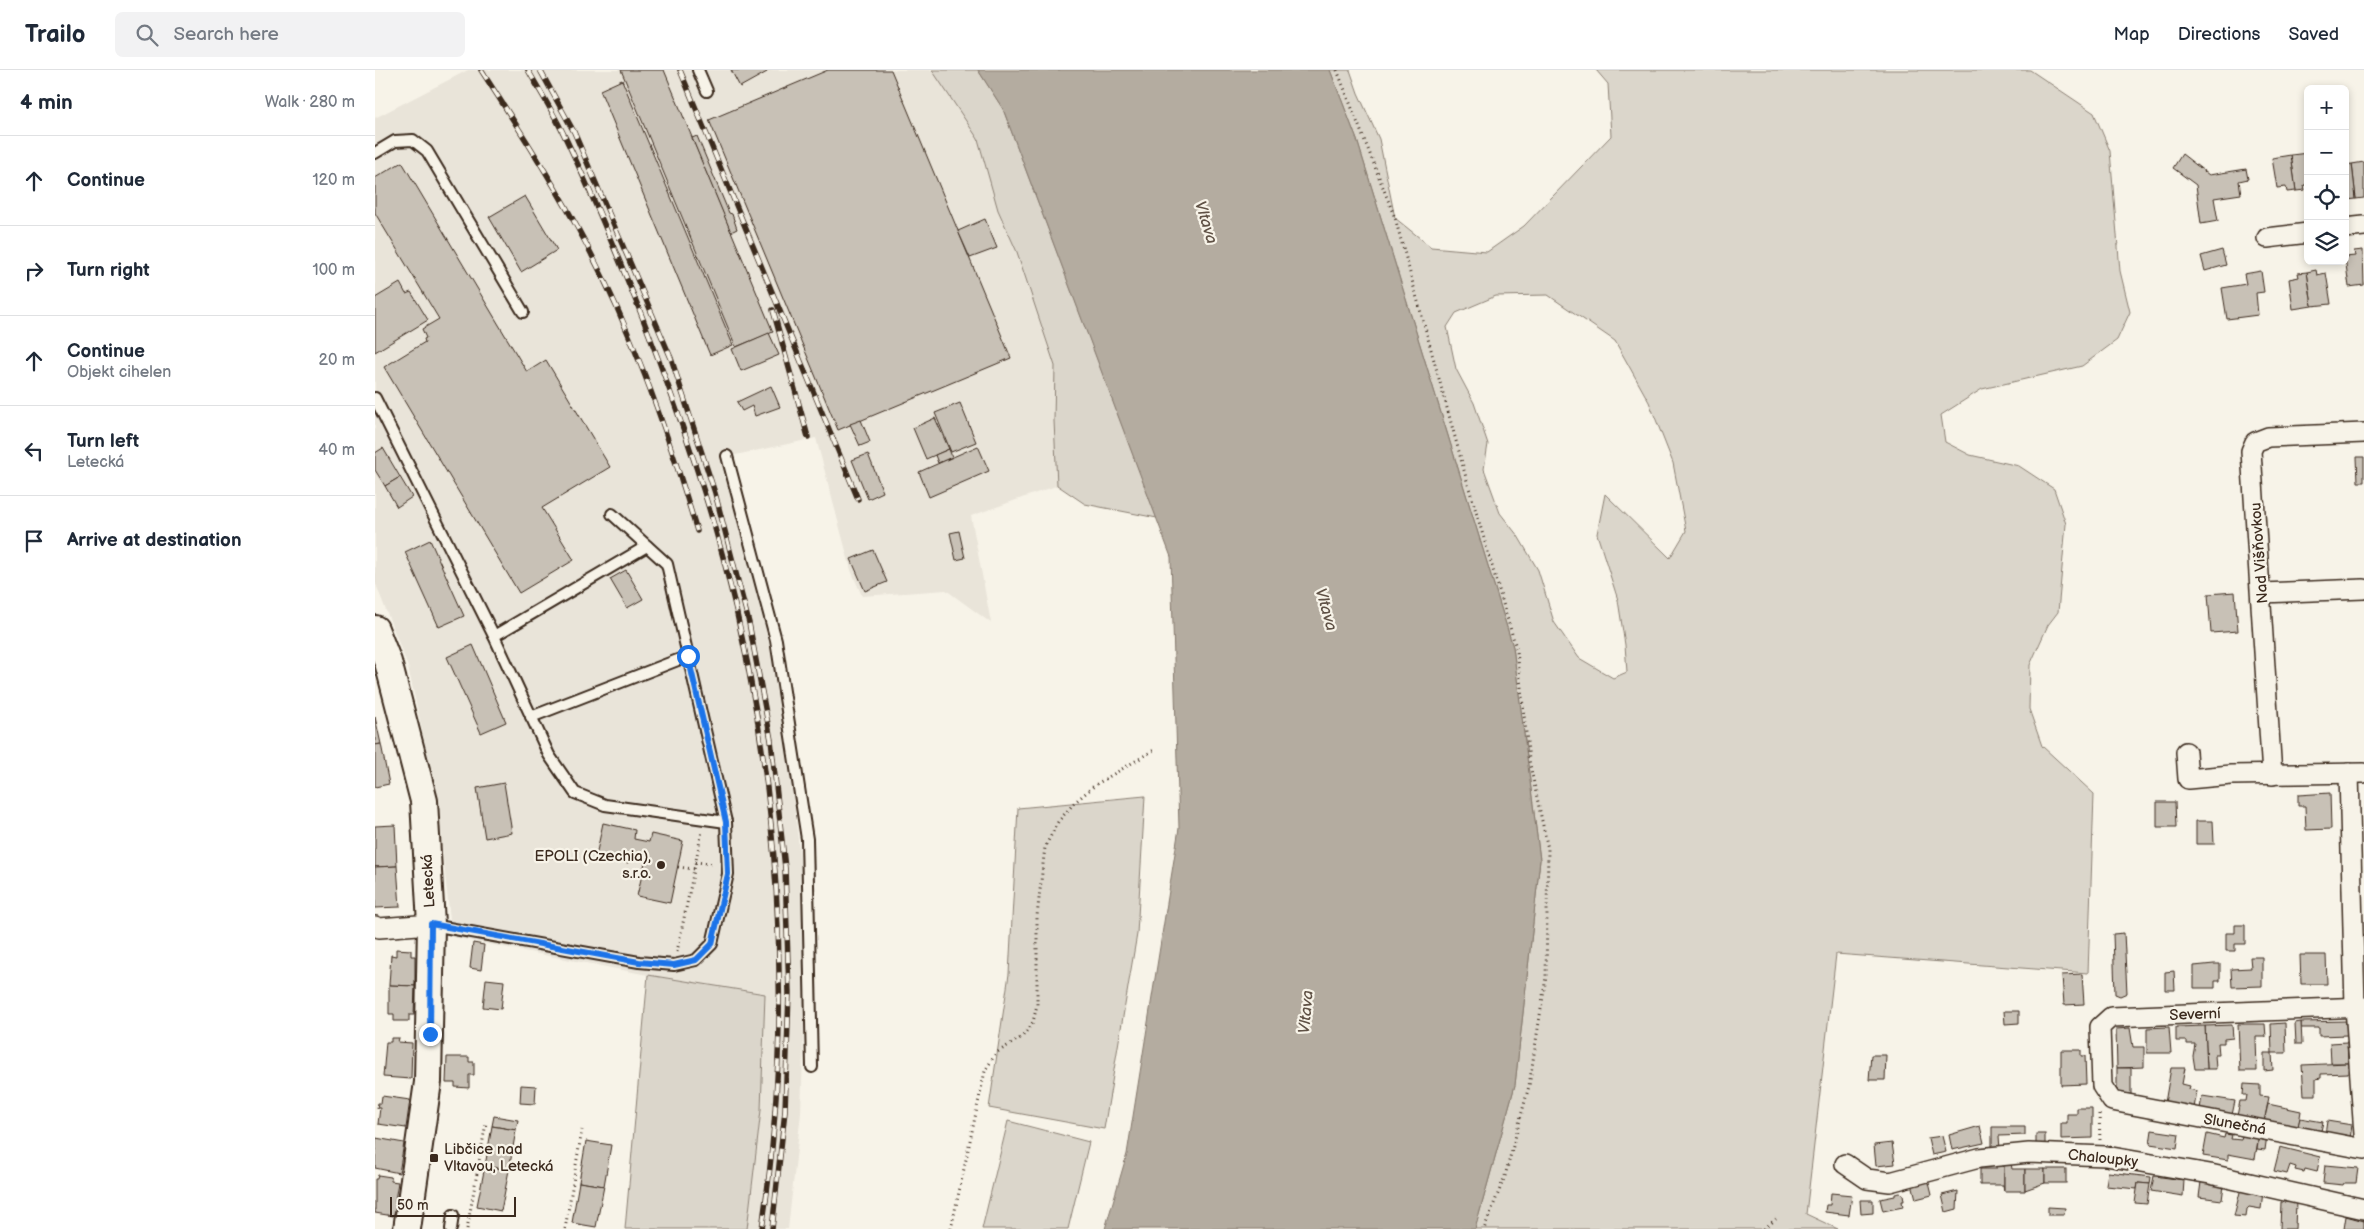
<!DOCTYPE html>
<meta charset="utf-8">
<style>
:root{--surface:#fff;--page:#f2f2f3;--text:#1f2937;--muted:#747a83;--line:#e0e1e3}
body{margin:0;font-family:"Balsamiq Sans",sans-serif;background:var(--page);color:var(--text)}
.controls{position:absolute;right:15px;top:15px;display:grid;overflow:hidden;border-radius:8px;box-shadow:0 2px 8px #0003}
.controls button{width:45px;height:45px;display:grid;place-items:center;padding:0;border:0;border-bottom:1px solid var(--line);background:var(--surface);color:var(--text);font:25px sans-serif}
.scale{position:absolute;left:15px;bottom:12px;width:126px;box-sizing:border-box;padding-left:5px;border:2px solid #3b2a1e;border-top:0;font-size:14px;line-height:18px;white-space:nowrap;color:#3b2a1e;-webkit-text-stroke:4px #f7f3e8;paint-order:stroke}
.stop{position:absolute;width:15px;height:15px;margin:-11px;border:4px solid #1a73e8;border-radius:50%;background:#fff}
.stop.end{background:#1a73e8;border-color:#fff;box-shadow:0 1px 5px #0008}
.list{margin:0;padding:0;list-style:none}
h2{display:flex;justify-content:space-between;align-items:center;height:65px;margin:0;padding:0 20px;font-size:21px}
h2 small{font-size:16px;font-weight:400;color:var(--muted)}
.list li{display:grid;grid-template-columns:32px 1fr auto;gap:15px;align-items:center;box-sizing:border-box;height:90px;padding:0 20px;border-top:1px solid var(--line)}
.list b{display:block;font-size:19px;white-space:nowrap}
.list p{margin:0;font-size:16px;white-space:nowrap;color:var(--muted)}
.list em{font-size:16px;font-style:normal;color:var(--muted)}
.icon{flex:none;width:28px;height:28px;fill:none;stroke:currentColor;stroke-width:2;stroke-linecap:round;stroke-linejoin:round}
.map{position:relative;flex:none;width:1989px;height:1159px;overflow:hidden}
header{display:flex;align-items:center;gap:30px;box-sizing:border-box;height:70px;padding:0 25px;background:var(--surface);border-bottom:1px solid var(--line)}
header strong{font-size:24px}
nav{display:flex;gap:28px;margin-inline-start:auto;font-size:18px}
.search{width:350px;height:45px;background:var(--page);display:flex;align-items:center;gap:12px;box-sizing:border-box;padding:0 18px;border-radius:8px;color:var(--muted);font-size:19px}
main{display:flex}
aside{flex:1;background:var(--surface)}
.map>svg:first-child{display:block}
.built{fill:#e9e4d9}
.green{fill:#dbd6cb;stroke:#8b8074;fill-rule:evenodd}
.water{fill:#b4aca0;stroke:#84786c}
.building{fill:#c8c1b6;stroke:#3b2a1e}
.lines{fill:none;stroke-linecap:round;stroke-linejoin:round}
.lane-casing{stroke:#3b2a1e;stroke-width:14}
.street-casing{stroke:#3b2a1e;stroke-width:22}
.secondary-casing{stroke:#3b2a1e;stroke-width:30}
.path{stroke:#3b2a1e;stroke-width:3;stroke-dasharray:1 4;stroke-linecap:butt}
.lane{stroke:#f7f3e8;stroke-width:10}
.street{stroke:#f7f3e8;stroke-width:19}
.secondary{stroke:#f7f3e8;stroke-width:26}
.rail-casing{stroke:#3b2a1e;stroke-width:5.5}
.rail{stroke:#f7f3e8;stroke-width:4;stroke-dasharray:11;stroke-linecap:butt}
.route{stroke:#1a73e8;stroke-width:6}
.poi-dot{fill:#3b2a1e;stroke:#f7f3e8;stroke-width:2}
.labels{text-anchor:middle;stroke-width:4.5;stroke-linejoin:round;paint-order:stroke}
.street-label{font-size:15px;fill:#3b2a1e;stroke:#f7f3e8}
.poi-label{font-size:15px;fill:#3b2a1e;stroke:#f7f3e8;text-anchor:end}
.water-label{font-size:16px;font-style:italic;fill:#5f5145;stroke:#f7f3e8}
</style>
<header>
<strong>Trailo</strong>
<div class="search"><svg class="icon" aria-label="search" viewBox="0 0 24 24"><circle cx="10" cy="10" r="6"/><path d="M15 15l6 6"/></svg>Search here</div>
<nav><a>Map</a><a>Directions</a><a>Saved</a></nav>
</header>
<main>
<aside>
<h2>4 min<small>Walk · 280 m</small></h2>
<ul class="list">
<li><svg class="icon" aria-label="ahead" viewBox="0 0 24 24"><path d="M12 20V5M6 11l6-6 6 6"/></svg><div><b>Continue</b></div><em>120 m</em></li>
<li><svg class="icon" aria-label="right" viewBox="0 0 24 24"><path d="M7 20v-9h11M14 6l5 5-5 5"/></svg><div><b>Turn right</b></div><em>100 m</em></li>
<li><svg class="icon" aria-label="ahead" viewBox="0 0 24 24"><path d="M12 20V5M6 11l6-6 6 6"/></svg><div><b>Continue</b><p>Objekt cihelen</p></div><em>20 m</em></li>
<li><svg class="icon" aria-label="left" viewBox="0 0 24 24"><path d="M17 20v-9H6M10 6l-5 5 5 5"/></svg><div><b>Turn left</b><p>Letecká</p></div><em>40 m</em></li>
<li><svg class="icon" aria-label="arrive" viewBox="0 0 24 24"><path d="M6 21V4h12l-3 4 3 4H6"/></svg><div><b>Arrive at destination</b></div></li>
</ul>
</aside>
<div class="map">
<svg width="1989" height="1159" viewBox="0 0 1989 1159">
<rect width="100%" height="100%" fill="#f7f3e8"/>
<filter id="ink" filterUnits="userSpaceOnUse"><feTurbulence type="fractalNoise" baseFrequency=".02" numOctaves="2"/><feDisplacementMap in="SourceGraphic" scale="10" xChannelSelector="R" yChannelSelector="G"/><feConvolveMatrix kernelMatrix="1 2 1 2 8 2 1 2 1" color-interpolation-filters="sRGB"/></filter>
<g filter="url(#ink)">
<!-- built -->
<polygon class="built" points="93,0 603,0 740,395 596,446 616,553 571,520 487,526 476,500 441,368 346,388 374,482 390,550 412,669 426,796 430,924 426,1043 413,1159 372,1159 386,1040 390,924 273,905 77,867 61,724 33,597 0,512 0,48"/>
<!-- green -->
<g class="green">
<polygon points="557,0 603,0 628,39 782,448 710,434 682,415 679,351 680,296 642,182 623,140 603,69"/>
<path d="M955 0H975L983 23 1004 69 1020 148 1056 177 1112 182 1149 156 1236 66 1233 14 1221 0H1655L1719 43 1735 81 1745 201 1755 242 1742 270 1707 296 1607 319 1566 345 1570 372 1595 385 1644 396 1679 419 1691 454 1683 542 1673 555 1655 595 1654 639 1667 676 1719 724 1713 903 1461 884 1431 1144 1463 1159H1100L1140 1015 1165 790 1138 577 982 70ZM1173 225 1240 271 1274 332 1298 393 1311 461 1295 488 1230 424 1222 464 1243 530 1250 575 1252 602 1238 608 1204 588 1179 552 1163 500 1143 466 1125 443 1109 399 1113 374 1099 333 1081 299 1072 257 1081 243 1121 226Z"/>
<polygon points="770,726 762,864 729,1059 614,1038 634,904 643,738"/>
<polygon points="273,905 390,924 386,1040 372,1159 250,1159"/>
<polygon points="633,1051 714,1072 693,1159 607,1159"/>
</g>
<!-- water -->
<polygon class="water" points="603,0 955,0 982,70 1138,577 1165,790 1140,1015 1100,1159 730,1159 752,1084 804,758 796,487 628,39"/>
<!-- building -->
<g class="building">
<polygon points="246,0 289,0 398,262 361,277"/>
<polygon points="356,0 392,0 392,2 365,17"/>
<polygon points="453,0 516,0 636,288 463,360 334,50"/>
<polygon points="247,10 358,275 335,285 225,20"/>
<polygon points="322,66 354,143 357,144 362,159 356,162 317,68"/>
<polygon points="1933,83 1933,115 1929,115 1930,120 1921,121 1916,85"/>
<polygon points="1807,84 1834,105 1871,99 1873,109 1864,111 1866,124 1839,128 1843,151 1826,154 1821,115 1798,98"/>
<polygon points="1916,85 1921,121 1912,122 1911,117 1902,118 1897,88"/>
<polygon points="27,92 152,302 171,290 235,397 167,438 199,490 144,523 9,297 50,272 49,269 51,268 47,259 64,249 0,143 0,108"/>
<polygon points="1989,92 1989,128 1981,129 1977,94"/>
<polygon points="1977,94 1981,129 1972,130 1970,126 1970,95"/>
<polygon points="150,126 182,180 146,202 114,147"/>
<polygon points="610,149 622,178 595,188 583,161"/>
<polygon points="1847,180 1851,195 1830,201 1826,186"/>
<polygon points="1988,180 1989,215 1974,217 1970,187 1980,186 1979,181"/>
<polygon points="1941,200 1942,205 1951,203 1956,234 1937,236 1932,202"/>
<polygon points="1886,201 1889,222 1881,223 1883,245 1852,249 1847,218 1871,214 1869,204"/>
<polygon points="1932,202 1937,236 1918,239 1914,209 1924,207 1923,203"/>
<polygon points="25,213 31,224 36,222 53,250 0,282 0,228"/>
<polygon points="394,263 404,285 366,301 357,279"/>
<polygon points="396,316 405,337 380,346 377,336 367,341 362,332"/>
<polygon points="585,333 601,372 576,382 560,343"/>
<polygon points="560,348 574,379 551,389 538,358"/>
<polygon points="486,350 495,372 485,376 475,354"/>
<polygon points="603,376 614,401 554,427 544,402"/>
<polygon points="8,378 25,407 10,416 0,400 0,383"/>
<polygon points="574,379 577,387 563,393 560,385"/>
<polygon points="493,384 508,422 493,429 477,390"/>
<polygon points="1982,387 1989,387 1989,412 1983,412"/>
<polygon points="25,407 37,427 22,437 10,416"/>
<polygon points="584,461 590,488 581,490 575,463"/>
<polygon points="55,470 89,546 64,557 30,482"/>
<polygon points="498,480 512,512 490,521 476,489"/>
<polygon points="251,500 268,529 252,538 235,509"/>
<polygon points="1860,522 1863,561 1836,563 1833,524"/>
<polygon points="98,575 131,652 106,663 72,587"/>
<polygon points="0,647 6,674 0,675"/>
<polygon points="6,674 14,714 0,717 0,675"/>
<polygon points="129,713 137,763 110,768 102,718"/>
<polygon points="1955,723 1956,759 1931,760 1930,736 1923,736 1923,725"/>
<polygon points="1782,732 1800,732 1801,757 1782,757"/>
<polygon points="1821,751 1838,751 1839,774 1821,774"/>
<polygon points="228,753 260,760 259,769 274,772 276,764 308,771 295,833 262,826 271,788 255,785 253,793 221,786"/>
<polygon points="20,755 22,796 0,797 0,756"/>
<polygon points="22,796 25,837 0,838 0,797"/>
<polygon points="1860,855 1870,855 1870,874 1860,874 1860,881 1851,881 1851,863 1860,863"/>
<polygon points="1749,863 1752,923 1745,926 1740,924 1738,864"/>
<polygon points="98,873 109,875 106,900 95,898"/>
<polygon points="21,879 36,880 36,886 40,886 40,916 14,915 16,885 21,886"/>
<polygon points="1925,885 1951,885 1952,914 1926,914"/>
<polygon points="1875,887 1887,887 1887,916 1857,917 1856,899 1876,898"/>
<polygon points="1839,894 1845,894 1845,911 1840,911 1840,918 1819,918 1819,896"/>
<polygon points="1799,901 1800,920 1790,920 1790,902"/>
<polygon points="1707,904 1709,934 1689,935 1687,905"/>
<polygon points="111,909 129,911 126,939 108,937"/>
<polygon points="14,915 40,916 39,945 34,945 34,951 19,951 19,944 14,944"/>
<polygon points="1629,941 1644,941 1644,953 1630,954"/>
<polygon points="1971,951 1972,965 1944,966 1944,958 1926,958 1926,952"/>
<polygon points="1926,952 1927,974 1921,974 1920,953"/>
<polygon points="1910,953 1911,983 1897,983 1896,954"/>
<polygon points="1863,954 1890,954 1891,967 1881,967 1882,1001 1865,1001"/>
<polygon points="1857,955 1858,968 1849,969 1849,973 1843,973 1844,985 1840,985 1841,999 1832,999 1830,956"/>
<polygon points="1830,956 1832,999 1820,999 1818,986 1820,974 1812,974 1812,971 1801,971 1801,957"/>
<polygon points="1794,957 1796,983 1772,983 1772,958"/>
<polygon points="1755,958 1758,977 1769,977 1769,997 1742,998 1741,959"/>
<polygon points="16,968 24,968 23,972 37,973 36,1009 8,1007 11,972 16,972"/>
<polygon points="1972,972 1973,993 1956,993 1955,973"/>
<polygon points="1686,980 1706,980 1706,986 1710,986 1711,1014 1686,1015"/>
<polygon points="1889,983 1897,983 1898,1000 1889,1001"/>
<polygon points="1496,985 1511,985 1510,1010 1494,1010"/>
<polygon points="72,987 94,987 94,992 99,992 99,1005 94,1005 94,1018 80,1017 80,1013 71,1013"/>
<polygon points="1973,993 1973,1003 1946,1004 1946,1008 1941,1009 1941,1025 1929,1025 1927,995"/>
<polygon points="1742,998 1756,998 1756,1028 1742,1026"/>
<polygon points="1796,998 1810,998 1807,1014 1815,1016 1814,1019 1822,1021 1819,1038 1790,1033"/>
<polygon points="1869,1014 1885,1015 1885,1026 1894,1027 1889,1052 1862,1046 1865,1031 1871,1031 1872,1025 1868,1025"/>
<polygon points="146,1015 161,1016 160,1034 145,1033"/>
<polygon points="7,1026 35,1030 31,1058 3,1054 5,1038 2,1038 3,1033 6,1033"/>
<polygon points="1827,1026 1860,1031 1857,1045 1825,1039"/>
<polygon points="1893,1034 1926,1041 1923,1059 1889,1052"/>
<polygon points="1702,1038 1717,1038 1717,1068 1686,1069 1686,1053 1692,1053 1692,1044 1702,1044"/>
<polygon points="119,1046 143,1050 141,1060 117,1056"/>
<polygon points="1925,1048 1948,1052 1946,1061 1923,1056"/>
<polygon points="1952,1051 1977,1055 1975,1069 1950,1065"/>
<polygon points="117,1056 141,1060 134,1100 110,1096"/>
<polygon points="1605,1056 1609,1073 1577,1080 1574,1065"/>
<polygon points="1617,1057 1650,1057 1650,1065 1624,1066 1625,1079 1617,1080"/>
<polygon points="1777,1060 1804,1064 1802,1078 1775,1074"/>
<polygon points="1868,1061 1884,1064 1880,1089 1853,1084 1853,1090 1828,1086 1832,1064 1849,1068 1850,1064 1857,1065 1856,1069 1866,1070"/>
<rect x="1661" y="1064" width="9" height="15"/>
<polygon points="1884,1064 1892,1065 1890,1080 1882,1079"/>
<polygon points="1567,1066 1571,1082 1557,1085 1553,1068"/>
<polygon points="1,1068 29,1073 24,1103 0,1098"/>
<polygon points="211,1071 236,1075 229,1116 204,1112"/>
<polygon points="1517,1073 1520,1094 1501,1096 1499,1075"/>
<polygon points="1905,1077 1945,1087 1942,1102 1930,1099 1929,1102 1920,1100 1921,1097 1915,1095 1912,1104 1899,1101"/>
<polygon points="1621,1093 1629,1093 1629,1121 1628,1115 1605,1115 1605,1099 1621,1099"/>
<polygon points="1629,1093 1636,1093 1637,1099 1650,1099 1650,1121 1629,1121"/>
<polygon points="1950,1095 1983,1098 1981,1113 1969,1113 1968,1115 1948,1113"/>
<polygon points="110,1096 134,1100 126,1141 102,1136"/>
<polygon points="1650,1099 1670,1099 1670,1113 1650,1120"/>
<rect x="1670" y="1099" width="21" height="14"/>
<polygon points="1733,1102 1776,1107 1775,1114 1763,1113 1762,1119 1731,1116"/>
<polygon points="3,1105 16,1107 16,1111 23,1112 20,1130 21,1138 18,1146 0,1143 0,1109 2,1109"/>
<polygon points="1779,1106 1809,1110 1808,1126 1776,1121"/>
<polygon points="1553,1109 1557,1125 1541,1129 1537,1113"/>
<polygon points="204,1112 229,1116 221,1157 197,1153"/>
<polygon points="1826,1112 1849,1115 1847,1130 1824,1127"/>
<polygon points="1763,1113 1775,1114 1772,1134 1760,1133"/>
<polygon points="1866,1118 1888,1121 1886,1139 1874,1137 1872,1139 1871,1147 1859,1146"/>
<polygon points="1583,1121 1582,1139 1571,1142 1567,1125"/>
<polygon points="1456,1123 1477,1125 1474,1145 1450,1142 1451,1135 1455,1135"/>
<polygon points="1525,1123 1528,1124 1529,1131 1527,1131 1528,1137 1508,1141 1505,1129 1520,1126 1520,1124"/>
<polygon points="1485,1130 1498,1130 1498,1143 1486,1144"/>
<polygon points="1906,1132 1921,1132 1920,1159 1905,1159"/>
<polygon points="1673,1137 1690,1138 1689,1145 1673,1145"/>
<polygon points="1971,1146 1989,1151 1989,1159 1969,1159"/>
</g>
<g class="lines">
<defs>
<g id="lane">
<polyline points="323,0 332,21"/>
<polyline points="0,83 20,71 38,70 52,81 148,242"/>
<polyline points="0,328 119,566 174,685 200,723 230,735 351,752 353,804 337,874 321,890 299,895 264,892 57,855"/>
<polyline points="352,386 401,570 432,769 437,997"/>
<polyline points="237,444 292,494 351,752"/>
<polyline points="119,566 272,476"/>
<polyline points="156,647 313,586"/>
<polyline points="76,1159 78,1145"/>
</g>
<g id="street">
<polyline points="1970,158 1989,156"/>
<polyline points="1892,168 1933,163"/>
<polyline points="1887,523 1989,519"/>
<polyline points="1811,682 1813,709 1856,705 1989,703"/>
<polyline points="1974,703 1980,937 1989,1064"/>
<polyline points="1897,705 1876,381 1880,372 1893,367 1989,363"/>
<polyline points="0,856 4,858 56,854"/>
<polyline points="1989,937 1736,947 1725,957 1727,1016 1737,1031 1989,1079"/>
<polyline points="1470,1094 1492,1109 1515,1112 1604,1088 1654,1083 1731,1086 1835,1104 1989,1139"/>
</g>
<polyline id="secondary" points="0,559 13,592 49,731 56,854 53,1012 32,1159"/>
</defs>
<!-- lane casing -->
<use href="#lane" class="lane-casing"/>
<!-- street casing -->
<use href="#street" class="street-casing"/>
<!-- secondary casing -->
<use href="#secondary" class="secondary-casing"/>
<!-- path -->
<g class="path">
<polyline points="962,0 1020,148 1092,411 1142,581 1154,690 1173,779 1171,907 1154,1016 1130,1106 1109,1159"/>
<polyline points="320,792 339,794"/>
<polyline points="303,797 319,799"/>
<polyline points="302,882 327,761"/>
<polyline points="1724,1044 1725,1070"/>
<polyline points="92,1159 111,1053"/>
<polyline points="190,1159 207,1060"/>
<polyline points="576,1159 610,1001 621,983 647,967 658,952 662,935 662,846 670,777 683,752 699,733 720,715 779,680"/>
<polyline points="1389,1159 1401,1149"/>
</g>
<!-- lane -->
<use href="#lane" class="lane"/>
<!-- street -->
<use href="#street" class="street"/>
<!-- secondary -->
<use href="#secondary" class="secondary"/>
<defs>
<g id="rail">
<path d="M106 0C139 51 172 102 201 155 254 251 291 357 322 461"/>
<path d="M153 0C166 23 180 45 191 69 217 123 240 180 263 236 295 318 325 402 348 487 405 702 420 939 387 1159"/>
<polyline points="165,0 199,62 296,288 340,423 374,553 396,670 410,798 414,923 410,1041 397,1159"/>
<polyline points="305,0 483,429"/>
<polyline points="398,240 433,367"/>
</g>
</defs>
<!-- rail casing -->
<use href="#rail" class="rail-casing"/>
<!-- rail -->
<use href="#rail" class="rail"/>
</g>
</g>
<g class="lines" filter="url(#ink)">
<!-- route -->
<polyline class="route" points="55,964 56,854 264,892 299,895 321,890 337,874 353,804 351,752 313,586"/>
</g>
<!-- markers -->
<g class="poi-dot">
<circle cx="286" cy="795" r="5"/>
<rect x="54" y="1083" width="10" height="10" rx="2.5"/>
</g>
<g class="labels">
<!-- street labels -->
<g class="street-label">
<text transform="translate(1884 483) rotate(-94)" y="5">Nad Višňovkou</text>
<text transform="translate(53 811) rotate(-93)" y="5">Letecká</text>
<text transform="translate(1820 944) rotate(-2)" y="5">Severní</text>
<text transform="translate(1860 1054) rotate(10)" y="5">Slunečná</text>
<text transform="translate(1728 1088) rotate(6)" y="5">Chaloupky</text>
</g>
<!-- poi labels -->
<g class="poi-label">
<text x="276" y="791">EPOLI (Czechia),<tspan x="276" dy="17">s.r.o.</tspan></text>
<text x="69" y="1084" text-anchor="start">Libčice nad<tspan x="69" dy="17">Vltavou, Letecká</tspan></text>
</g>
<!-- water labels -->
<g class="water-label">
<text transform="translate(832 152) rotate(73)" y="6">Vltava</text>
<text transform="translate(952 539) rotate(74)" y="6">Vltava</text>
<text transform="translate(930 942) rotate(-85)" y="6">Vltava</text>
</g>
</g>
</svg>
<div class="controls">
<button>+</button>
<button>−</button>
<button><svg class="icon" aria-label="locate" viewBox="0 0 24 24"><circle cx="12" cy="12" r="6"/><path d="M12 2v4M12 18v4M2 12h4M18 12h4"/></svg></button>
<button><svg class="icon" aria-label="layers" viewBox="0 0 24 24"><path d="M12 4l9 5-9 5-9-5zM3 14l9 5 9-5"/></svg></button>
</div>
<div class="scale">50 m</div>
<div class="stop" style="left:313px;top:586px"></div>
<div class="stop end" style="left:55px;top:964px"></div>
</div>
</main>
